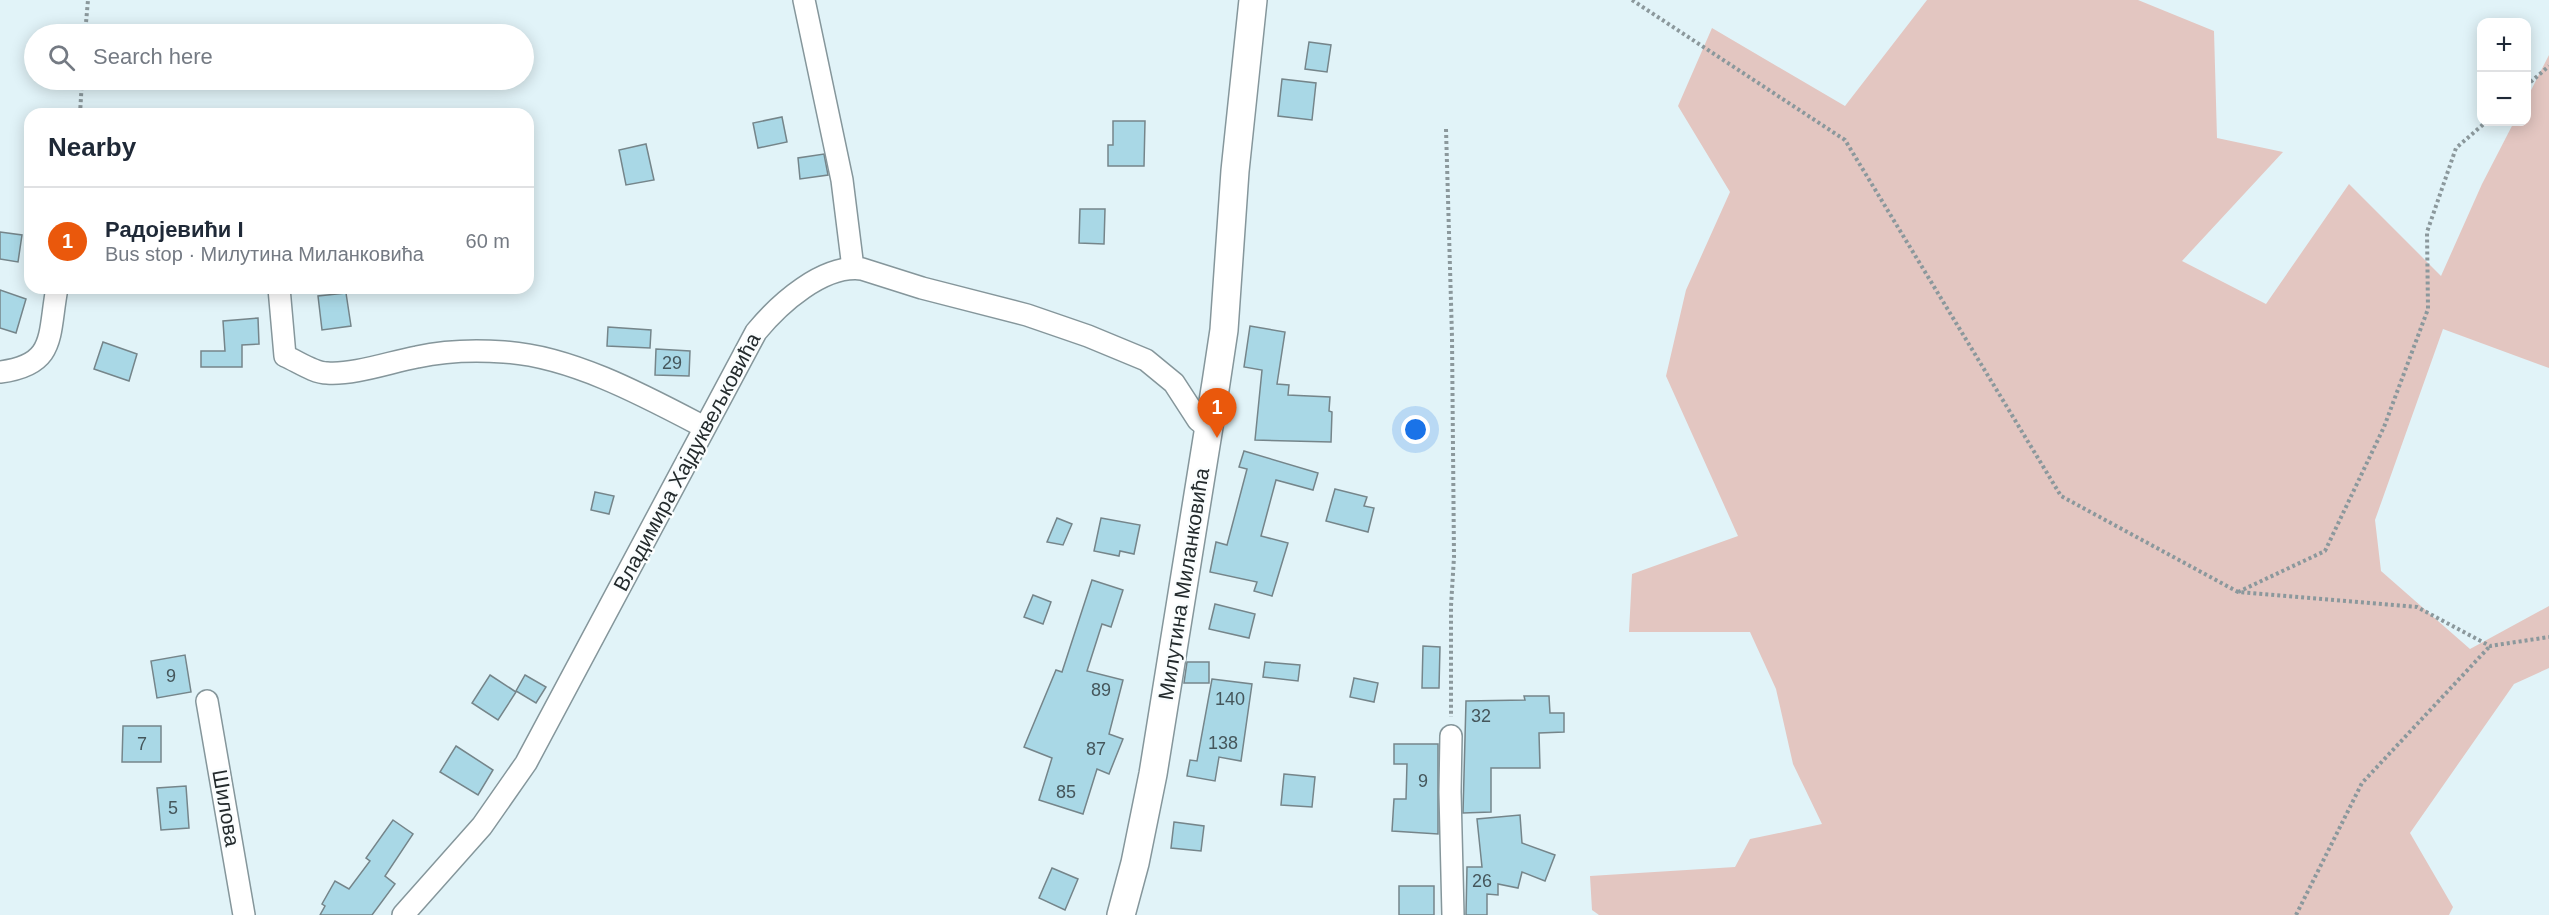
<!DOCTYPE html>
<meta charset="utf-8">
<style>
:root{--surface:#fff;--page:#f6f6f7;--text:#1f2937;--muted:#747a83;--line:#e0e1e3;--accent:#ea580c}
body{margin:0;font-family:Helvetica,sans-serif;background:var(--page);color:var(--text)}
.controls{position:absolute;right:18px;top:18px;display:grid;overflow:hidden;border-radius:12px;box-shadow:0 3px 15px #0003}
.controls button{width:54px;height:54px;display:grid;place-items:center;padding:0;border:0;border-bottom:2px solid var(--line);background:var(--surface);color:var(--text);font:30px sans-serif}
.you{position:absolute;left:1416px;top:430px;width:21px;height:21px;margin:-15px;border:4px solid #fff;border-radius:50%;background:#1a73e8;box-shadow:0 0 0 9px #1a73e833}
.badge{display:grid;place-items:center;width:39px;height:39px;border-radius:50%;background:var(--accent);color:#fff;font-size:20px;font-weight:700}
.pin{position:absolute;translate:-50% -50px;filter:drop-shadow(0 2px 3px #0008)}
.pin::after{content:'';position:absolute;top:32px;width:21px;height:18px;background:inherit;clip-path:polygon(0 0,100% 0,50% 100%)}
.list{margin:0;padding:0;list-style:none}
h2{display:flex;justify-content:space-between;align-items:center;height:78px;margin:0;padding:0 24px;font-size:26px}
h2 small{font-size:20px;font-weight:400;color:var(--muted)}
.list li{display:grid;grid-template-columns:39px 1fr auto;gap:18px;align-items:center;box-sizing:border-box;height:108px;padding:0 24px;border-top:2px solid var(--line)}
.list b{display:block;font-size:22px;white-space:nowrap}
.list p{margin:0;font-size:20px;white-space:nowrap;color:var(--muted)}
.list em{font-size:20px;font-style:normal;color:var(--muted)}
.icon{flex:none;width:33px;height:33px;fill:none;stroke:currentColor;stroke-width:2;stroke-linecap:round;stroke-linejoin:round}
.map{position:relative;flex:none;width:2549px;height:915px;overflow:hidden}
.search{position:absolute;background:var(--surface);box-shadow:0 3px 15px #0003;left:24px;top:24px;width:510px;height:66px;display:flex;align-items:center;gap:15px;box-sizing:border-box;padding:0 21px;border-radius:33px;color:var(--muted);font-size:22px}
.panel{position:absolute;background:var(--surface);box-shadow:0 3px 15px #0003;left:24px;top:108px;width:510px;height:186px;border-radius:18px}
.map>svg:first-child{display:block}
.green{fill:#e3c6c1}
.building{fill:#a9d8e6;stroke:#75858a;stroke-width:1.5}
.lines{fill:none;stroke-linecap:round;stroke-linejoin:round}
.minor-casing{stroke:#85969b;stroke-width:24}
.major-casing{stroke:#85969b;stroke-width:30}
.path{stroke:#8b989c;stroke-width:4;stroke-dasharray:3 3;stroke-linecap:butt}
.minor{stroke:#fff;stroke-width:21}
.major{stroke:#fff;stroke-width:27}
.labels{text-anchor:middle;stroke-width:5;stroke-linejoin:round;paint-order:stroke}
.number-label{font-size:18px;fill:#45565b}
.street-label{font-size:21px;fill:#242b2d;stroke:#fafdfe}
</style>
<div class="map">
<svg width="2549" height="915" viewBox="0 0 2549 915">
<rect width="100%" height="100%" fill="#e1f3f8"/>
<!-- green -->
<polygon class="green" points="1927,0 2138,0 2214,31 2217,138 2283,152 2182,261 2266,304 2349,184 2441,276 2482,184 2514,122 2526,122 2527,98 2549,55 2549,368 2443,329 2375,520 2381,571 2470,649 2549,606 2549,668 2514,684 2410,833 2453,907 2449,915 1599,915 1592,910 1590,876 1735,867 1750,839 1822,824 1793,764 1776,689 1750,632 1629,632 1632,574 1738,536 1666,376 1686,290 1730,192 1678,106 1712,28 1845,106"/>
<!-- building -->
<g class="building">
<polygon points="1309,42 1331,45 1327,72 1305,69"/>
<polygon points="1282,79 1316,83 1312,120 1278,116"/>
<polygon points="782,117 787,142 758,148 753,123"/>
<polygon points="1113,121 1145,121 1144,166 1108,166 1108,145 1113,145"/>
<polygon points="646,144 654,180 626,185 619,150"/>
<polygon points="824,154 828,175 800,179 798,158"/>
<polygon points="1080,209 1105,209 1104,244 1079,243"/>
<polygon points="0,232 22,235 18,262 0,259"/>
<polygon points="0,290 26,299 16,333 0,328"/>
<polygon points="346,293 351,326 322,330 318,296"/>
<polygon points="258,318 259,344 242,345 242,367 201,367 201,351 225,351 223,321"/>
<polygon points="1250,326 1285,332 1277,384 1289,385 1288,395 1330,397 1329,411 1332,412 1331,442 1255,440 1262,370 1244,367"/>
<polygon points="608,327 651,330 650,348 607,346"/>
<polygon points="103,342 137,354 129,381 94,369"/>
<polygon points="656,349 690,351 689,376 655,375"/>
<polygon points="1244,451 1318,473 1313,490 1276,480 1261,536 1288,543 1272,596 1254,591 1257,582 1210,572 1216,542 1227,545 1247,469 1239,467"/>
<polygon points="1335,489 1367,497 1364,506 1374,508 1368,532 1326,521"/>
<polygon points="595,492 614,496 609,514 591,510"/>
<polygon points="1057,518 1072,524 1063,545 1047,542"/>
<polygon points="1101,518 1140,525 1134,554 1120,551 1119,556 1094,551"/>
<polygon points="1092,580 1123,590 1111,627 1102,624 1087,671 1123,680 1109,734 1123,739 1109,774 1097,769 1083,814 1039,800 1052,758 1024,747 1056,670 1062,672"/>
<polygon points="1033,595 1051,602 1043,624 1024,617"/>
<polygon points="1215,604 1255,614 1249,638 1209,629"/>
<polygon points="1423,646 1440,647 1439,688 1422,688"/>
<polygon points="185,655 191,692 157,698 151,661"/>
<polygon points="1187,662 1209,662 1209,683 1184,683"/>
<polygon points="1265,662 1300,665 1298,681 1263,677"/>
<polygon points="490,675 516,692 498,720 472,703"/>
<polygon points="525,675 546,687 536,703 516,691"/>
<polygon points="1354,678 1378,683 1374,702 1350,697"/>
<polygon points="1212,679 1252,684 1241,761 1219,757 1215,781 1187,776 1190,760 1197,761"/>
<polygon points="1524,696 1549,696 1550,713 1564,713 1564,732 1539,733 1540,768 1491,768 1491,812 1463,813 1466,701 1525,700"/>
<polygon points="123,726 161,726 161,762 122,762"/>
<polygon points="1394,744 1438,744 1438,834 1392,831 1394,799 1406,799 1407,764 1394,764"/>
<polygon points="456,746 493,770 478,795 440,772"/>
<polygon points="1284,774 1315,777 1312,807 1281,805"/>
<polygon points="186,786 189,828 161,830 157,788"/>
<polygon points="1520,815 1522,843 1555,855 1545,881 1522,872 1518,888 1498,884 1498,895 1487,894 1487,915 1466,915 1467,867 1482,867 1477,819"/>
<polygon points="393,820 413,834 385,876 395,884 372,915 320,915 325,906 322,904 335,881 349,889 370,861 366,858"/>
<polygon points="1174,822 1204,826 1201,851 1171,848"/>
<polygon points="1052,868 1078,879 1065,910 1039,898"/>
<rect x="1399" y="886" width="35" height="29"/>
</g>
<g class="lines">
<defs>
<g id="minor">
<polyline points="804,0 842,180 853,268"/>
<path d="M279 288 285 356C297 361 314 373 327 373 354 375 390 362 417 357 444 351 477 350 504 352 571 356 645 396 704 427"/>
<path d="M0 372C57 365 48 335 57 288"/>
<polyline points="207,701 244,915"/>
<polyline points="1451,736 1450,792 1453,915"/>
<path d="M403 915 482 826 526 763 756 332C779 304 823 264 862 269L922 288 1027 315 1088 336 1146 360 1174 383 1198 420 1209 429"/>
</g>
<polyline id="major" points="1121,915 1135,863 1153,774 1216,383 1224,330 1235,171 1253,0"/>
</defs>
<!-- minor casing -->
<use href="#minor" class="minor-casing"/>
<!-- major casing -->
<use href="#major" class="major-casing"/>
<!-- path -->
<g class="path">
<polyline points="1632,0 1845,140 2061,496 2238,592 2417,607 2490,646 2549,637"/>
<polyline points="85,34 88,0"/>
<polyline points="2526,86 2549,66"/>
<polyline points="80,114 82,80"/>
<polyline points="1446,129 1452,337 1454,557 1451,606 1451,717"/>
<polyline points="2238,592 2325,551 2384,427 2428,309 2427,232 2456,148 2486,122"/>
<polyline points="2296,915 2362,783 2490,646"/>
</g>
<!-- minor -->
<use href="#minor" class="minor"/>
<!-- major -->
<use href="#major" class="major"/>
</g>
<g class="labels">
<!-- number labels -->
<g class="number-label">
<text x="672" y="369">29</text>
<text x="171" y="682">9</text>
<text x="1101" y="696">89</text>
<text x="1230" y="705">140</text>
<text x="1481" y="722">32</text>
<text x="1223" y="749">138</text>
<text x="142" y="750">7</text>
<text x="1096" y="755">87</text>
<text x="1423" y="787">9</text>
<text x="1066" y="798">85</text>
<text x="173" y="814">5</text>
<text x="1482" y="887">26</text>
</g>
<!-- street labels -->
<g class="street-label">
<text transform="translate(687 462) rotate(-62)" y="7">Владимира Хајдуквељковића</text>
<text transform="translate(1184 584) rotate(-81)" y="7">Милутина Миланковића</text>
<text transform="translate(226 808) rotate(80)" y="7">Шилова</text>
</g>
</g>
</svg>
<div class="controls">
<button>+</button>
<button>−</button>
</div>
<div class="you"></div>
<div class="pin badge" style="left:1217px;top:438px">1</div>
<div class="search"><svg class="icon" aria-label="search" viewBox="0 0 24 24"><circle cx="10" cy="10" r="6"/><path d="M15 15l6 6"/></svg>Search here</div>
<section class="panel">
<h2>Nearby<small></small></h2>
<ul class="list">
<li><span class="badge">1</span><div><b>Радојевићи I</b><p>Bus stop · Милутина Миланковића</p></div><em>60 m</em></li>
</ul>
</section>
</div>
